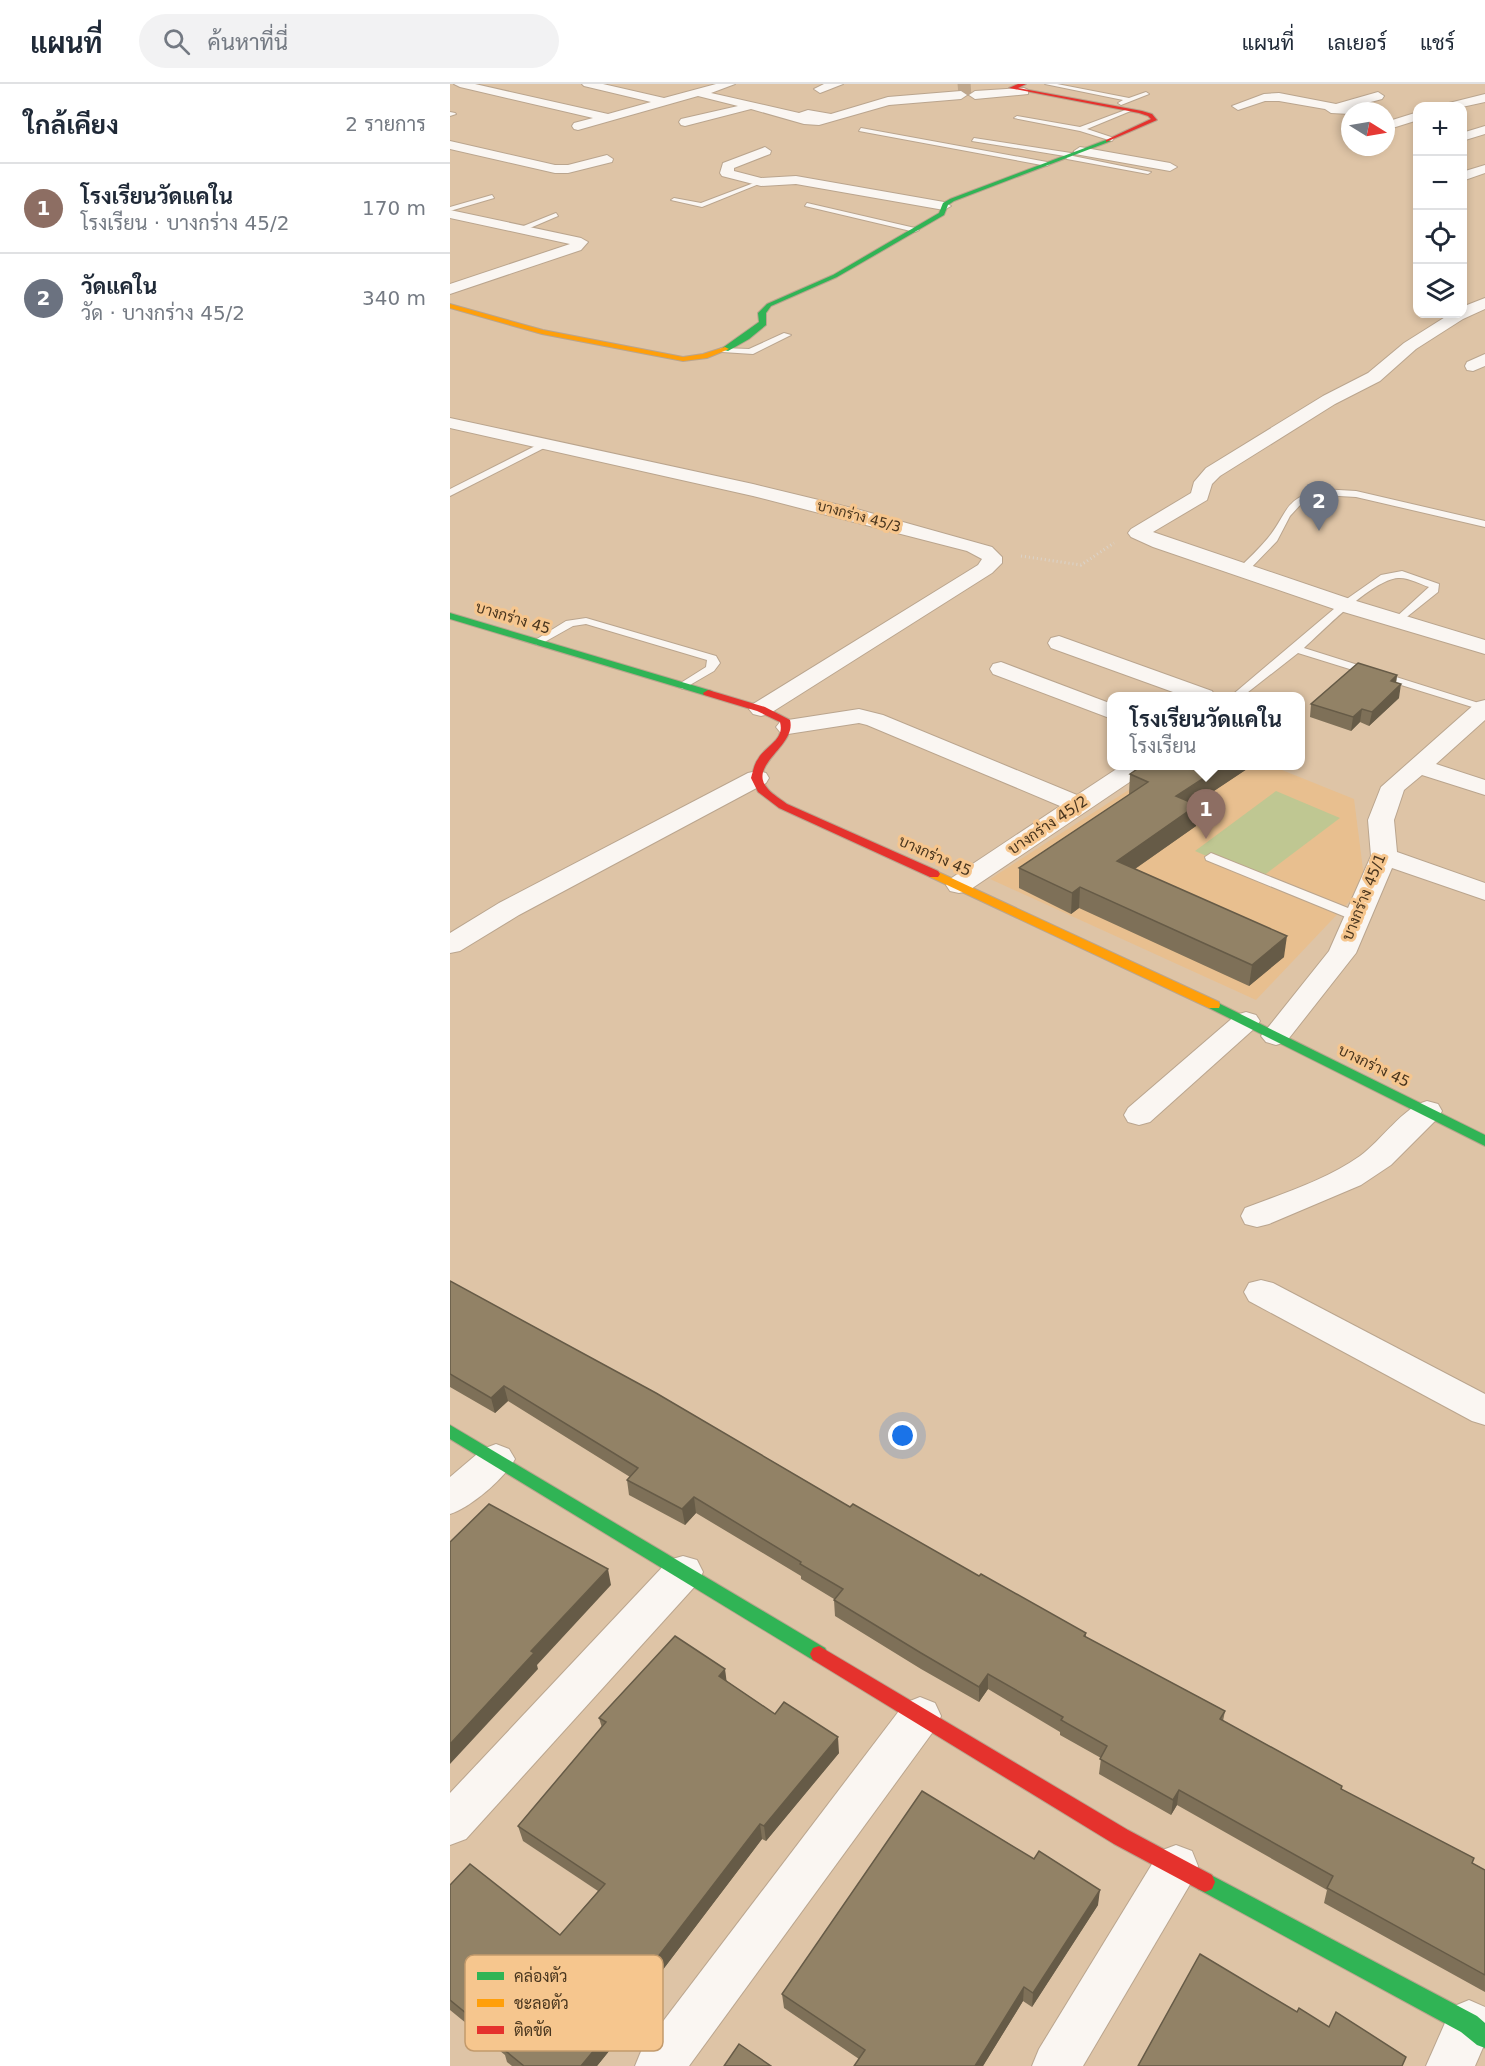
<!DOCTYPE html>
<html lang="th">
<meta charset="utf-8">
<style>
:root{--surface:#fff;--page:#f2f2f3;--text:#1f2937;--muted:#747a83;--line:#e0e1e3;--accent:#111827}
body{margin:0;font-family:"DejaVu Sans",Sarabun,sans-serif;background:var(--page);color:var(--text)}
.controls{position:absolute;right:18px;top:18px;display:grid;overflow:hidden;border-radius:12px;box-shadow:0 3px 9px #0003}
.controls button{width:54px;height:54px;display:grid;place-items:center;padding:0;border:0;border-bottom:2px solid var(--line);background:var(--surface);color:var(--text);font:30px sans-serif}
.compass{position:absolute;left:891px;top:18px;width:54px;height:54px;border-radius:50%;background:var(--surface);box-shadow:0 3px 9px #0003;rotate:101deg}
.you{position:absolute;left:453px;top:1352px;width:21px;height:21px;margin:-15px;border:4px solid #fff;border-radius:50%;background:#1a73e8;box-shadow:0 0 0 9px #1a73e833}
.badge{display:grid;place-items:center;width:39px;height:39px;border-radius:50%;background:var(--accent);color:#fff;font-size:20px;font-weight:700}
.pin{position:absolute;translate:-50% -50px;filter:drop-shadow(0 2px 3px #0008)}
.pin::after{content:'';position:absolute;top:32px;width:21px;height:18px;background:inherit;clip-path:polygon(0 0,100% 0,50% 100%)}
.popup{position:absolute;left:657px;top:608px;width:198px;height:78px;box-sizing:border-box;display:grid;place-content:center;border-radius:12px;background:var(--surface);filter:drop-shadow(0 2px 4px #0005);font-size:20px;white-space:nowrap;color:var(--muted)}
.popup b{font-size:22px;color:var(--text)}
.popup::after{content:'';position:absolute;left:50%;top:100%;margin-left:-12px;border:12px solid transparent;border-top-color:var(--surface)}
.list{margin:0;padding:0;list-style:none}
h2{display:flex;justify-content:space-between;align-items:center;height:78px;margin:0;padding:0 24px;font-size:26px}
h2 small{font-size:20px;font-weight:400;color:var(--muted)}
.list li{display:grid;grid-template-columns:39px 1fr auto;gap:18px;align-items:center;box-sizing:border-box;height:90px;padding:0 24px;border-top:2px solid var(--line)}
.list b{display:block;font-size:22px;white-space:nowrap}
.list p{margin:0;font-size:20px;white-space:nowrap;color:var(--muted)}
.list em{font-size:20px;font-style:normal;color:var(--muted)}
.icon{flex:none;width:33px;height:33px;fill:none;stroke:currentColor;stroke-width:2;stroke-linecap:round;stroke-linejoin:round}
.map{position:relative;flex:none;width:1035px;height:1982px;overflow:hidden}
header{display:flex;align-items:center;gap:36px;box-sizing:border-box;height:84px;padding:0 30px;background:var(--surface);border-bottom:2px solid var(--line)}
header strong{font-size:28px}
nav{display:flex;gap:33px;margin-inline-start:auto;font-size:21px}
.search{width:420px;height:54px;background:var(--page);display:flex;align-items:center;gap:15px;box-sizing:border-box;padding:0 21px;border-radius:33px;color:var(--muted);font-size:22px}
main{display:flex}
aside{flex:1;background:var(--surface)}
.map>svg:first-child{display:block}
.built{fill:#e8bf8f}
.green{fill:#bfc792}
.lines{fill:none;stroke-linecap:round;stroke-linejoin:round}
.street-tunnel{stroke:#c0a78b;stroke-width:13;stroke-dasharray:13 7;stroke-linecap:butt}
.lane-casing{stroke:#baa58e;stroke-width:2}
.street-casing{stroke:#baa58e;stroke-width:2}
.fast-casing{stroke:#baa58e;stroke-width:2}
.slow-casing{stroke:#baa58e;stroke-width:2}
.jam-casing{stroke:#baa58e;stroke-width:2}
.path{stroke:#dbd3c9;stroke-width:3;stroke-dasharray:1 3;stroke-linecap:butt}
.lane{fill:#faf6f2;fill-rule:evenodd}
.street{fill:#faf6f2;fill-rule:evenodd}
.fast{fill:#30b455;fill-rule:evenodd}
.slow{fill:#ff9f0a;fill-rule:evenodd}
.jam{fill:#e5322d;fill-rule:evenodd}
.wall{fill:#7e7058}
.shaded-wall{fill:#665b47}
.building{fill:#928266;stroke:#665b47;stroke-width:1.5}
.labels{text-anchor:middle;stroke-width:6;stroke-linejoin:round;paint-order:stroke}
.far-street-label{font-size:14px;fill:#48351e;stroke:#f6c68e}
.street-label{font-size:15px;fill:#48351e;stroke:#f6c68e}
.key{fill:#f6c68e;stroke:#c29a6c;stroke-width:1.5}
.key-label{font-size:16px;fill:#48351e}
</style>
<header>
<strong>แผนที่</strong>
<div class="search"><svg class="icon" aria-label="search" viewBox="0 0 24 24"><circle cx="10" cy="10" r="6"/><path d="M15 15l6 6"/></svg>ค้นหาที่นี่</div>
<nav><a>แผนที่</a><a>เลเยอร์</a><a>แชร์</a></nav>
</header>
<main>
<aside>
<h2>ใกล้เคียง<small>2 รายการ</small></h2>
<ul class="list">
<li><span class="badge" style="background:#8d6e63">1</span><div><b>โรงเรียนวัดแคใน</b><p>โรงเรียน · บางกร่าง 45/2</p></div><em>170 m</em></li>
<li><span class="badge" style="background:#6b7280">2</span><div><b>วัดแคใน</b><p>วัด · บางกร่าง 45/2</p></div><em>340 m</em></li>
</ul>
</aside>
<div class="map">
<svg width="1035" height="1982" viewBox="0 0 1035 1982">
<rect width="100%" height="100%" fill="#dec4a6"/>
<!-- built -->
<polygon class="built" points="716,682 822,682 904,715 915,801 806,916 540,795"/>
<!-- green -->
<polygon class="green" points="826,707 890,734 809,795 745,767"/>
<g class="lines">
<!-- street-tunnel -->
<polyline class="street-tunnel" points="508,6 522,5"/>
<defs>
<g id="lane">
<polygon points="595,0 607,0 679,14 696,8 699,10 671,21 668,19 673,16"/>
<polygon points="678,25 683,26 637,45 664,54 662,57 630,47 564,34 567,32 630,43"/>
<polygon points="0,28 5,29 6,30 0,32"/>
<polygon points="411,44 597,78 600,80 597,82 409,47"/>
<polygon points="524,54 621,69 623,72 701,88 698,90 617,75 615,72 522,57"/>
<polygon points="309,97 314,98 252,123 221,116 224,114 251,119"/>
<polygon points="42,111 44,114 0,127 0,123"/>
<polygon points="357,119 465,144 469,146 465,148 355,122"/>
<polygon points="106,129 108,132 73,147 66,145"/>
<polygon points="334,249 341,251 303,270 272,268 268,266 272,264 299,265"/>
<polygon points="95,357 100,360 98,362 0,412 0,405"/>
<path d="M871 405 906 407 1035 437V443L906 413 872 411 852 419 840 432 827 457 796 489H788V485C798 475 809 465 818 454 839 428 832 416 871 405Z"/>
<path d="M952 487 989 500 988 508 948 540 944 539V535L979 503C970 500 958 493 948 494 922 496 874 546 854 564L1035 621V627L848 569 793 612H781L891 519 931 491Z"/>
<polygon points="136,534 266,572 270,579 264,587 233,605 227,602 229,600 256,583 257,576 136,540 123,542 91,560 87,561 82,558 116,537"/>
<polygon points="761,769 913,830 915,833 908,837 903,836 756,776 755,773"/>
</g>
<g id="street">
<polygon points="4,0 25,0 158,30 201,18 134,2 132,0 153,0 214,14 266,0 285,0 261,9 349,29 358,26 381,30 438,13 511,7 517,11 511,15 439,21 369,41 354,40 301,25 235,42 231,41 229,38 231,35 288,22 248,12 128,46 124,45 122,42 124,39 143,34 10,3"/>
<polygon points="374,0 393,0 370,9 364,5"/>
<polygon points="574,4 578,6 578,10 525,15 519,11 525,7"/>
<polygon points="928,8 934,12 932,15 902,23 911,27 900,27 900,30 881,29 875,25 829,17 815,17 788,26 782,22 814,10 829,9 886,20"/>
<polygon points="1035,10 1035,18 1012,23 997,22 999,19"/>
<polygon points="968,28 968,36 936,46 936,38"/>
<polygon points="1035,42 1035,50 1012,57 1012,49"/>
<polygon points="0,57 105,81 118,81 157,71 163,75 162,78 118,89 105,89 0,65"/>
<polygon points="315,63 321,67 320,70 284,84 284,87 311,94 346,92 494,118 501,122 494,126 346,100 311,102 272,92 270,89 273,79"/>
<polygon points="630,63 720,79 727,83 720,87 625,70 624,67"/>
<polygon points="1035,81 1035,89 1012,97 1012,88"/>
<polygon points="0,126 131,154 138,158 131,166 0,210 0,200 120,160 0,134"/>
<polygon points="1035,214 1035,225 1013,235 966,265 930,297 885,320 770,392 762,400 757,416 703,448 903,516 1035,556 1035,570 887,526 703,463 681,453 678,449 681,445 741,409 744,398 756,384 873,312 918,289 954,259 1000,230 1012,230 1012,223"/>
<polygon points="1035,270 1035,282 1023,287 1017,286 1015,282 1017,278"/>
<polygon points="0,334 303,400 410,426 542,463 552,473 552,479 542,489 319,630 311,632 303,630 299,625 303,620 528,481 532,475 517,467 303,412 0,344"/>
<polygon points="609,552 762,607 765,612 734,612 601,564 598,559 601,554"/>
<polygon points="551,578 662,620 662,635 543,590 540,585 543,580"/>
<polygon points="1035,616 1035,636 986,680 1035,696 1035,711 972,691 954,706 944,736 947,768 1035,799 1035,816 942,784 906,869 836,958 826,961 816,958 811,952 816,946 879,867 921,772 918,736 931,703 1027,618"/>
<polygon points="409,625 433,631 627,711 671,682 699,682 696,687 518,807 509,809 500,807 496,801 500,795 610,722 417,641 409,639 338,650 330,648 326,643 330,638 338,636"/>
<polygon points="307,687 316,689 319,694 316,699 69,831 10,867 0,869 0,849 49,819 298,689"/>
<polygon points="796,928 806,931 810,937 806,943 700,1038 689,1041 678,1038 674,1031 678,1024 786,931"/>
<path d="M977 1017 988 1020 992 1027 988 1034 941 1081 911 1101 819 1140 807 1143 795 1140 791 1132 795 1124C834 1109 876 1096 910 1072 931 1057 953 1023 977 1017Z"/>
<polygon points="811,1196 823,1199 1035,1310 1035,1341 1022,1337 799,1217 794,1208 799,1199"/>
<path d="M46 1360 59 1365 65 1375C54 1395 21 1423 0 1430V1393L33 1365Z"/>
<polygon points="233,1472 247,1476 253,1488 247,1500 16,1755 0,1761 0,1709 219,1476"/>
<polygon points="470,1613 485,1619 491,1632 485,1645 239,1982 185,1982 192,1965 455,1619"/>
<polygon points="726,1761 742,1767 748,1782 742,1797 633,1982 582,1982 589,1965 710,1767"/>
<polygon points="1019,1916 1035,1923 1035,1959 1025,1982 976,1982 1002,1923"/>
</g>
<g id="fast">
<polygon points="656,56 661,57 504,117 498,121 494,131 387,193 321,222 316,229 316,241 299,255 278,267 271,265 309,238 308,229 317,220 383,191 489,129 493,119 500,115"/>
<polygon points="0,529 262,607 263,609 262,611 254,611 0,535"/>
<polygon points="764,917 1035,1051 1035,1062 759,924 758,921 759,918"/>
<polygon points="0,1341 375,1564 378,1570 375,1576 369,1578 363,1576 0,1355"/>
<polygon points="755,1788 1027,1932 1035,1939 1035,1964 1027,1961 1011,1948 748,1805 745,1798 748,1791"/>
</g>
<g id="slow">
<polygon points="0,220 93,246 233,273 253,270 275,263 279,265 257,274 233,277 92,250 0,224"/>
<polygon points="484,786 769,918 770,921 769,924 759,924 480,793 478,790 480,787"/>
</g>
<g id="jam">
<polygon points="568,0 576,0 568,4 692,27 702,30 707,36 656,58 656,56 701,35 698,32 689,29 559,4"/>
<path d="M258 606 315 623 340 636C347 662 296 681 318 705 323 711 331 715 337 720L488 787 490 790 488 793H480L329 724 308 708 301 694C303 688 304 680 308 675 316 661 335 656 330 638L307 627 254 611 253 609Z"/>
<polygon points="369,1562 678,1746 762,1791 765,1798 762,1805 755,1808 748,1805 664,1760 363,1576 360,1570 363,1564"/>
</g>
</defs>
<!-- lane casing -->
<use href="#lane" class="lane-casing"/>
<!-- street casing -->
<use href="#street" class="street-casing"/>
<!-- fast casing -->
<use href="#fast" class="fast-casing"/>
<!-- slow casing -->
<use href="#slow" class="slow-casing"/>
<!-- jam casing -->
<use href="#jam" class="jam-casing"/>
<!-- path -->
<polyline class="path" points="571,472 631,481 664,459"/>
<!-- lane -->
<use href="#lane" class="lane"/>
<!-- street -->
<use href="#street" class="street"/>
<!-- fast -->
<use href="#fast" class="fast"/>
<!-- slow -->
<use href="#slow" class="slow"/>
<!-- jam -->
<use href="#jam" class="jam"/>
</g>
<!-- wall -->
<g class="wall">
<polygon points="947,591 946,599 949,614 919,642 910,638 901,647 860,633 861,620"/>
<polygon points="803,681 744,720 747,721 746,742 685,785 834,873 799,902 629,824 621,830 569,804 569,784 680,710 679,710 680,690"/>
<polygon points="0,1197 400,1423 636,1549 636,1553 775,1627 773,1637 892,1702 891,1706 1035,1786 1035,1908 874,1819 877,1806 727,1721 721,1731 649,1690 651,1674 610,1651 610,1648 538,1605 529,1618 471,1585 385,1532 384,1516 384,1515 351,1495 351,1492 246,1429 235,1441 179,1411 177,1396 180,1393 58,1317 45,1329 0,1303"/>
<polygon points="277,1598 325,1630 389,1669 316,1757 312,1755 199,1904 201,1915 147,1982 62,1982 57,1978 55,1971 0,1926 0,1801 110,1851 148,1807 73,1757 68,1742 152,1644 149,1634"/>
<polygon points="648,1821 582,1923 573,1917 533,1982 404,1982 409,1975 334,1924 332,1910"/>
</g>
<!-- shaded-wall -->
<g class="shaded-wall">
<polygon points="947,591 945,605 941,597"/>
<polygon points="951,600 949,614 919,642 922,628"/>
<polygon points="912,625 910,638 901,647 903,633"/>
<polygon points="774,681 803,681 725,733 726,712"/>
<polygon points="747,721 746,742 666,798 667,777"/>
<polygon points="630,803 629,824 621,830 622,809"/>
<polygon points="837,852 834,873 799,902 802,881"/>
<polygon points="54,1302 58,1317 45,1329 41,1314"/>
<polygon points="244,1413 246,1429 235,1441 232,1425"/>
<polygon points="158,1485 161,1501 87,1581 88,1585 0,1680 0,1660 81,1567"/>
<polygon points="275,1585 277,1600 269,1592"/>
<polygon points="538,1590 538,1605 529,1618 529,1603"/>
<polygon points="388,1653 389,1669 316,1757 314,1742"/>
<polygon points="729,1706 727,1721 721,1731 723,1716"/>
<polygon points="310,1740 312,1755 199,1904 201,1915 147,1982 131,1982 191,1895"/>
<polygon points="650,1806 648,1821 582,1923 583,1909"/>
<polygon points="574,1903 573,1917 533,1982 525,1982"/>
</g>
<!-- building -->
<g class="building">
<polygon points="908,579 947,591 941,597 951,600 922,628 912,625 903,633 861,620"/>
<polygon points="693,681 774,681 726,712 747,721 667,777 837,852 802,881 630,803 622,809 569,784 698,698 680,690"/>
<polygon points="0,1197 206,1309 400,1423 403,1420 529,1492 531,1490 636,1549 634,1552 775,1627 770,1635 892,1702 891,1705 1024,1774 1022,1779 1035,1786 1035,1891 877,1804 883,1792 729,1706 723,1716 650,1675 657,1662 611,1636 613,1633 538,1590 529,1603 471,1569 384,1516 393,1505 350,1480 351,1478 244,1413 232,1425 177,1396 188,1384 54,1302 41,1314 0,1290"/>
<polygon points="39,1420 158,1485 81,1567 84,1569 0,1660 0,1458"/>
<polygon points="225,1552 275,1585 269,1592 325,1630 334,1618 388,1653 314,1742 310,1740 191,1895 198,1901 131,1982 74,1982 52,1964 55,1961 0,1916 0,1801 20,1780 110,1851 155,1800 68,1742 156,1638 149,1634"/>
<polygon points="472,1707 584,1775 589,1767 650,1806 583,1909 574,1903 525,1982 404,1982 415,1966 332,1910"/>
<polygon points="750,1870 847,1928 849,1924 879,1943 886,1928 956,1973 952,1982 688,1982"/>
<polygon points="289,1960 321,1982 274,1982"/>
</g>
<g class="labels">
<!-- far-street labels -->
<g class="far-street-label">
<text transform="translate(409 432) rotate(15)" y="5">บางกร่าง 45/3</text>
</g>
<!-- street labels -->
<g class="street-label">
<text transform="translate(63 534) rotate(17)" y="5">บางกร่าง 45</text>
<text transform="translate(598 741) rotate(-34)" y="5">บางกร่าง 45/2</text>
<text transform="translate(485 772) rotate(24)" y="5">บางกร่าง 45</text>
<text transform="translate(914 813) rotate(-68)" y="5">บางกร่าง 45/1</text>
<text transform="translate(924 982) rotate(26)" y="5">บางกร่าง 45</text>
</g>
</g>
<!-- legend -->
<rect x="15" y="1871" width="198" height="96" rx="9" class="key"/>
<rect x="27" y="1888" width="27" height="8" fill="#30b455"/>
<rect x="27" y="1915" width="27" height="8" fill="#ff9f0a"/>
<rect x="27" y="1942" width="27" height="8" fill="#e5322d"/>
<g class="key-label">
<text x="64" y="1898">คล่องตัว</text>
<text x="64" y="1925">ชะลอตัว</text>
<text x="64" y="1952">ติดขัด</text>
</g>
</svg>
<div class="controls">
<button>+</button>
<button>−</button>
<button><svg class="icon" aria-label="locate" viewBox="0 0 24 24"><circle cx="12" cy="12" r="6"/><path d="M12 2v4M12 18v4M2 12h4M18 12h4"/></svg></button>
<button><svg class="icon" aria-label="layers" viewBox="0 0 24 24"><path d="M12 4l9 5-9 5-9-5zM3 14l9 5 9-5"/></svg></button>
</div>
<svg class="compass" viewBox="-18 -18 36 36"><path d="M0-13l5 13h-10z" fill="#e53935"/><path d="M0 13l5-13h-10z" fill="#747a83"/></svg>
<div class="you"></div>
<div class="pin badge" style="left:756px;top:755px;background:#8d6e63">1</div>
<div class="popup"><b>โรงเรียนวัดแคใน</b>โรงเรียน</div>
<div class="pin badge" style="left:869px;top:447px;background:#6b7280">2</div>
</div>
</main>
